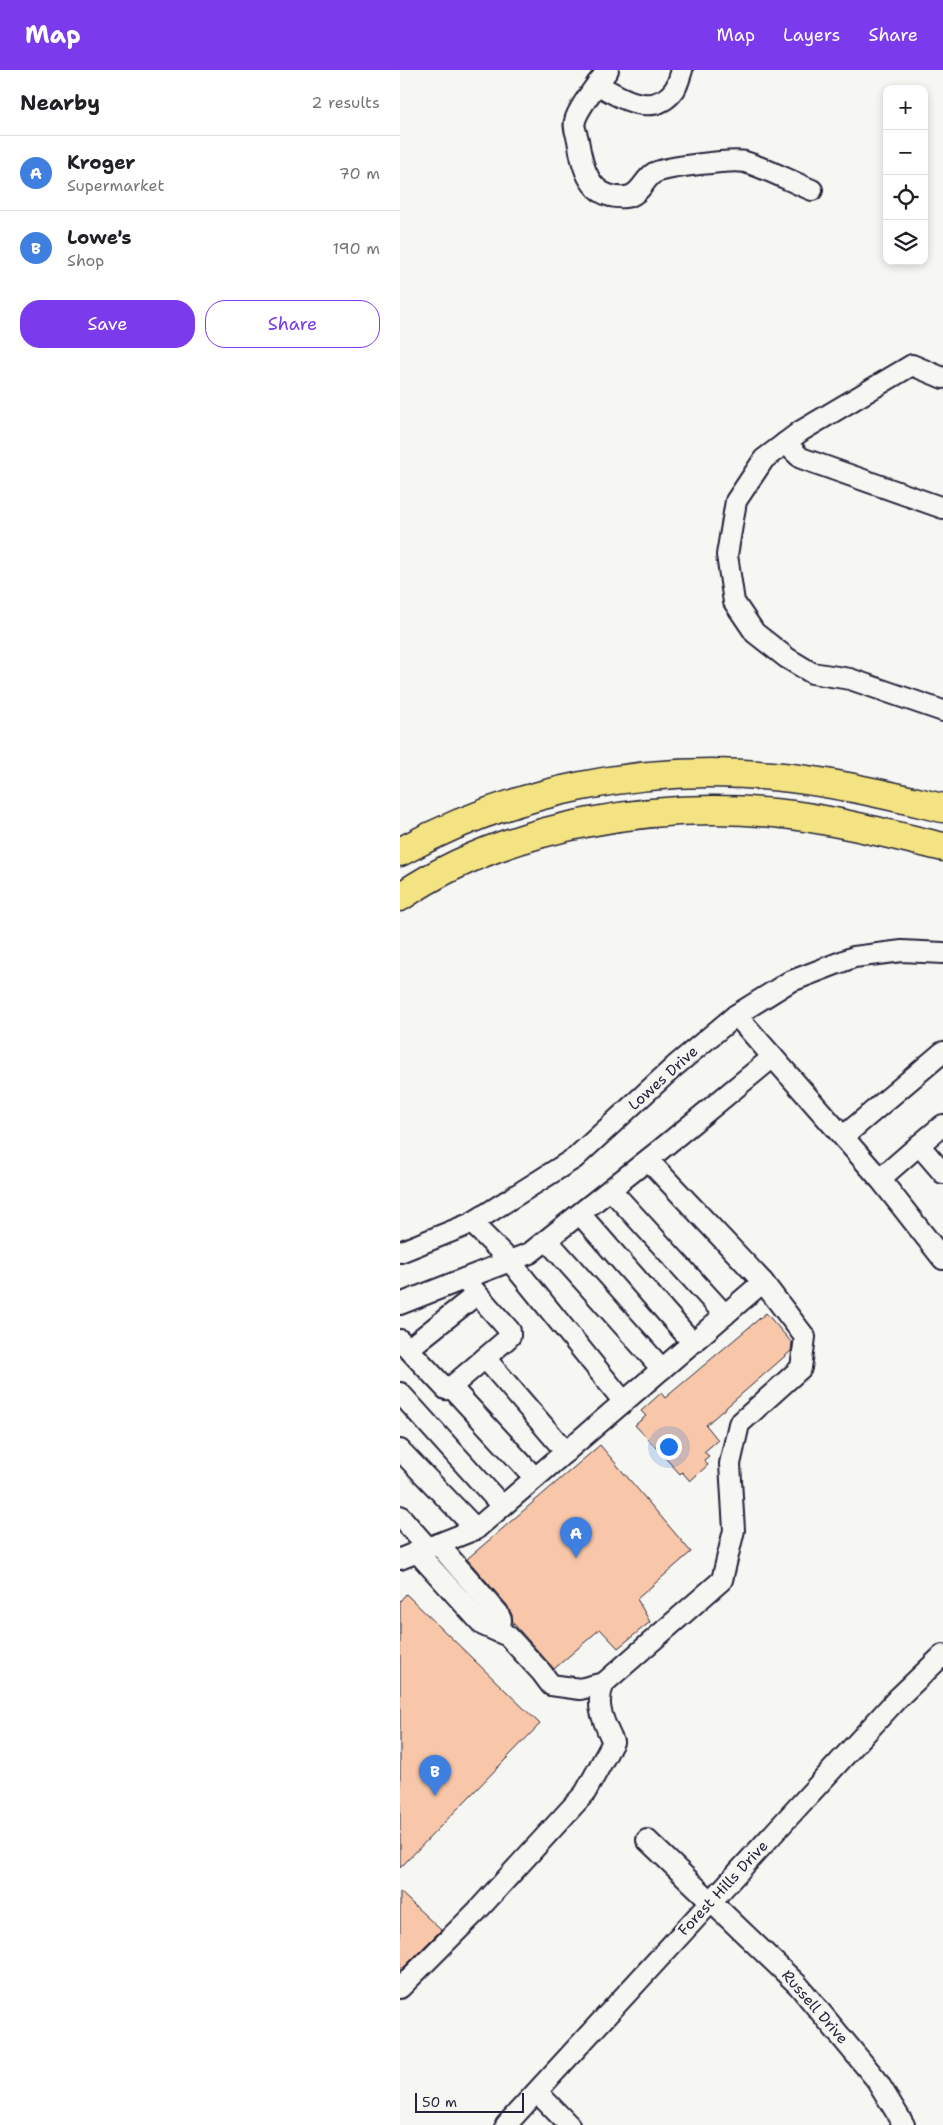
<!DOCTYPE html>
<meta charset="utf-8">
<style>
:root{--surface:#fff;--page:#f6f6f6;--text:#202124;--muted:#757577;--line:#e0e0e0;--accent:#7c3aed}
body{margin:0;font-family:"Shantell Sans",sans-serif;background:var(--page);color:var(--text)}
.controls{position:absolute;right:15px;top:15px;display:grid;overflow:hidden;border-radius:10px;box-shadow:0 2px 8px #0003}
.controls button{width:45px;height:45px;display:grid;place-items:center;padding:0;border:0;border-bottom:1px solid var(--line);background:var(--surface);color:var(--text);font:25px sans-serif}
.scale{position:absolute;left:15px;bottom:12px;width:109px;box-sizing:border-box;padding-left:5px;border:2px solid #22223b;border-top:0;font-size:14px;line-height:18px;white-space:nowrap;color:#22223b;-webkit-text-stroke:4px #f6f6f2;paint-order:stroke}
.you{position:absolute;left:268px;top:1376px;width:18px;height:18px;margin:-12px;border:4px solid #fff;border-radius:50%;background:#1a73e8;box-shadow:0 0 0 8px #1a73e833}
.badge{display:grid;place-items:center;width:32px;height:32px;border-radius:50%;background:var(--accent);color:#fff;font-size:16px;font-weight:700}
.pin{position:absolute;translate:-50% -41px;filter:drop-shadow(0 1px 2px #0008)}
.pin::after{content:'';position:absolute;top:26px;width:18px;height:15px;background:inherit;clip-path:polygon(0 0,100% 0,50% 100%)}
.list{margin:0;padding:0;list-style:none}
h2{display:flex;justify-content:space-between;align-items:center;height:65px;margin:0;padding:0 20px;font-size:21px}
h2 small{font-size:16px;font-weight:400;color:var(--muted)}
.list li{display:grid;grid-template-columns:32px 1fr auto;gap:15px;align-items:center;box-sizing:border-box;height:75px;padding:0 20px;border-top:1px solid var(--line)}
.list b{display:block;font-size:19px;white-space:nowrap}
.list p{margin:0;font-size:16px;white-space:nowrap;color:var(--muted)}
.list em{font-size:16px;font-style:normal;color:var(--muted)}
.actions{display:flex;gap:10px;padding:15px 20px}
.actions a{flex:1;padding:11px 0;border:1px solid var(--accent);border-radius:20px;text-align:center;font-size:18px;color:var(--accent)}
.actions .main{background:var(--accent);color:#fff}
.icon{flex:none;width:28px;height:28px;fill:none;stroke:currentColor;stroke-width:2;stroke-linecap:round;stroke-linejoin:round}
.map{position:relative;flex:none;width:543px;height:2055px;overflow:hidden}
header{display:flex;align-items:center;gap:30px;box-sizing:border-box;height:70px;padding:0 25px;background:var(--accent);color:#fff}
header strong{font-size:24px}
nav{display:flex;gap:28px;margin-inline-start:auto;font-size:18px}
main{display:flex}
aside{flex:1;background:var(--surface)}
.map>svg:first-child{display:block}
.building{fill:#f8c6a8;stroke:#22223b}
.lines{fill:none;stroke-linecap:round;stroke-linejoin:round}
.minor-casing{stroke:#22223b;stroke-width:24}
.highway-casing{stroke:#22223b;stroke-width:31}
.minor{stroke:#f6f6f2;stroke-width:20}
.highway{stroke:#f4e382;stroke-width:28}
.labels{text-anchor:middle;stroke-width:5;stroke-linejoin:round;paint-order:stroke}
.street-label{font-size:15px;fill:#22223b;stroke:#f6f6f2}
</style>
<header>
<strong>Map</strong>
<nav><a>Map</a><a>Layers</a><a>Share</a></nav>
</header>
<main>
<aside>
<h2>Nearby<small>2 results</small></h2>
<ul class="list">
<li><span class="badge" style="background:#3f7fe0">A</span><div><b>Kroger</b><p>Supermarket</p></div><em>70 m</em></li>
<li><span class="badge" style="background:#3f7fe0">B</span><div><b>Lowe's</b><p>Shop</p></div><em>190 m</em></li>
</ul>
<div class="actions"><a class="main">Save</a><a>Share</a></div>
</aside>
<div class="map">
<svg width="543" height="2055" viewBox="0 0 543 2055">
<rect width="100%" height="100%" fill="#f6f6f2"/>
<filter id="ink" filterUnits="userSpaceOnUse"><feTurbulence type="fractalNoise" baseFrequency=".02" numOctaves="2"/><feDisplacementMap in="SourceGraphic" scale="10" xChannelSelector="R" yChannelSelector="G"/><feConvolveMatrix kernelMatrix="1 2 1 2 8 2 1 2 1" color-interpolation-filters="sRGB"/></filter>
<g filter="url(#ink)">
<!-- building -->
<g class="building">
<polygon points="366,1243 392,1273 391,1281 306,1355 318,1370 304,1382 309,1386 304,1390 308,1395 290,1411 282,1402 280,1404 235,1355 246,1346 241,1341 261,1323 265,1328"/>
<polygon points="200,1375 291,1482 237,1529 250,1552 218,1578 200,1559 154,1599 113,1553 112,1545 107,1535 67,1489"/>
<polygon points="6,1524 140,1654 0,1798 0,1531"/>
<polygon points="0,1822 41,1860 0,1901"/>
</g>
<g class="lines">
<defs>
<g id="minor">
<path d="M208 0C200 10 177 40 175 51 173 56 177 65 178 70 182 97 190 130 225 127 240 126 244 109 254 103 266 97 333 89 345 92 368 99 390 111 412 120"/>
<path d="M197 14C220 28 254 49 275 19 278 14 280 6 282 0"/>
<polyline points="543,308 512,295 401,361 364,389 336,431 327,485 334,532 355,563 387,588 412,603 450,609 543,641"/>
<polyline points="385,373 401,388 543,438"/>
<polyline points="336,945 480,1109 519,1075 543,1103"/>
<polyline points="444,1066 543,982"/>
<polyline points="519,1075 543,1055"/>
<polyline points="480,1109 543,1189"/>
<polyline points="211,1120 325,1245"/>
<polyline points="180,1144 293,1273"/>
<polyline points="72,1153 110,1191 224,1332"/>
<polyline points="147,1170 262,1299"/>
<polyline points="0,1182 72,1153 175,1088 275,996 336,945 389,912 454,887 502,881 543,883"/>
<polyline points="0,1234 130,1183 260,1080 373,987"/>
<polyline points="0,1270 46,1319 51,1317 106,1270 110,1266 110,1261 64,1209"/>
<polyline points="8,1279 77,1224"/>
<polyline points="85,1288 166,1382"/>
<polyline points="51,1317 135,1408"/>
<polyline points="0,1323 102,1436"/>
<polyline points="0,1380 76,1459"/>
<polyline points="0,1446 28,1478"/>
<polyline points="38,1474 98,1543 101,1550 99,1562"/>
<polyline points="17,1482 83,1555 108,1566 142,1603 151,1615 180,1619 204,1613"/>
<polyline points="0,1489 76,1459 363,1212"/>
<polyline points="247,1770 398,1915 476,2009 504,2055"/>
<path d="M0 1918 77 1841 185 1723 213 1672C204 1652 194 1635 204 1613L322 1510 334 1460 330 1394 339 1354 401 1298 405 1267 363 1212 248 1090"/>
<polyline points="137,2022 169,2055"/>
<polyline points="106,2055 497,1629 543,1585"/>
</g>
<g id="highway">
<path d="M0 782C112 720 245 694 372 706 430 711 486 725 543 738"/>
<path d="M0 827C108 753 264 729 392 745 443 752 493 765 543 777"/>
</g>
</defs>
<!-- minor casing -->
<use href="#minor" class="minor-casing"/>
<!-- highway casing -->
<use href="#highway" class="highway-casing"/>
<!-- minor -->
<use href="#minor" class="minor"/>
<!-- highway -->
<use href="#highway" class="highway"/>
</g>
</g>
<g class="labels">
<!-- street labels -->
<g class="street-label">
<text transform="translate(263 1008) rotate(-42)" y="5">Lowes Drive</text>
<text transform="translate(323 1818) rotate(-47)" y="5">Forest Hills Drive</text>
<text transform="translate(415 1937) rotate(49)" y="5">Russell Drive</text>
</g>
</g>
</svg>
<div class="controls">
<button>+</button>
<button>−</button>
<button><svg class="icon" aria-label="locate" viewBox="0 0 24 24"><circle cx="12" cy="12" r="6"/><path d="M12 2v4M12 18v4M2 12h4M18 12h4"/></svg></button>
<button><svg class="icon" aria-label="layers" viewBox="0 0 24 24"><path d="M12 4l9 5-9 5-9-5zM3 14l9 5 9-5"/></svg></button>
</div>
<div class="scale">50 m</div>
<div class="you"></div>
<div class="pin badge" style="left:176px;top:1488px;background:#3f7fe0">A</div>
<div class="pin badge" style="left:35px;top:1726px;background:#3f7fe0">B</div>
</div>
</main>
